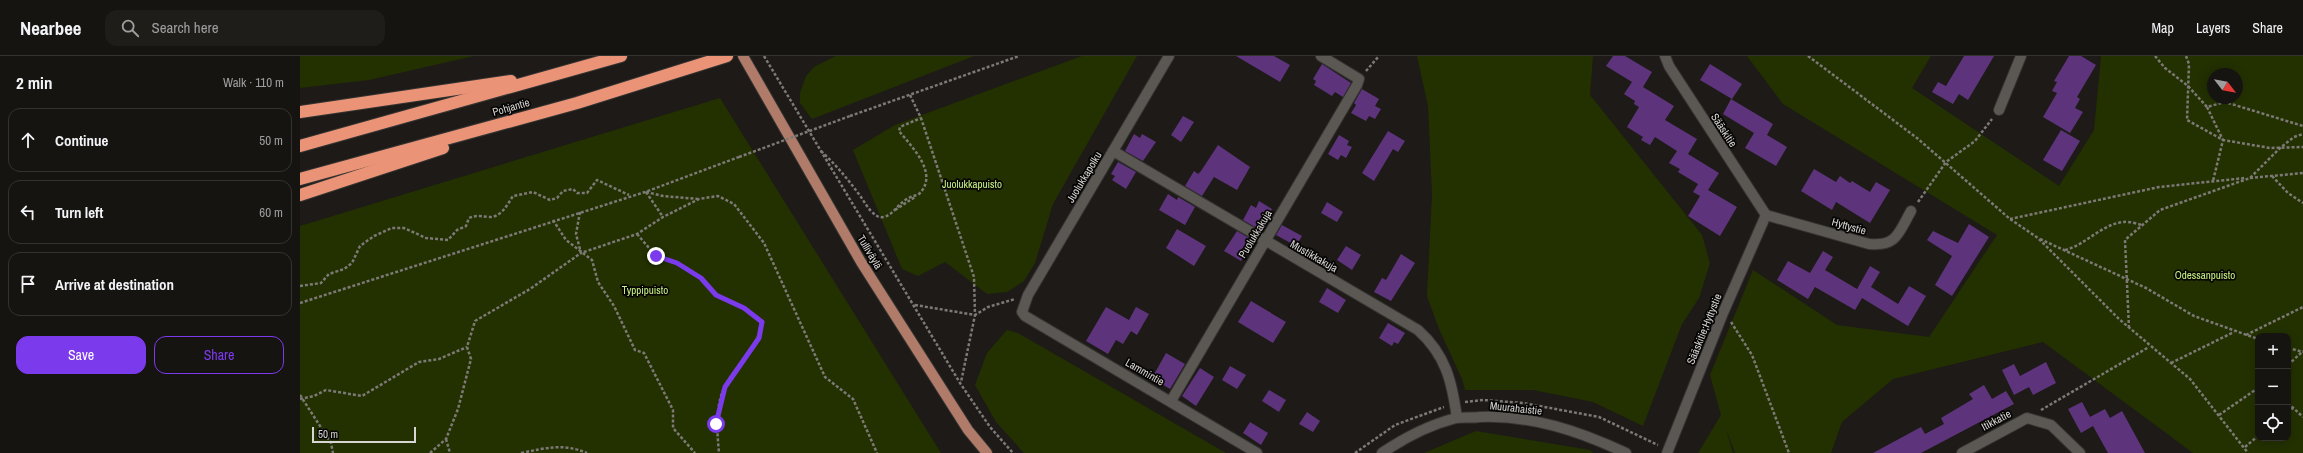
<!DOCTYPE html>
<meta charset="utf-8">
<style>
:root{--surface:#161411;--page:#1f1d1a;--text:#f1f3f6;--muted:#9e9e9f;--line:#353331;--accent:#7c3aed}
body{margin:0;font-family:"Archivo Narrow",sans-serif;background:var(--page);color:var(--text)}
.controls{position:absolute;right:12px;bottom:12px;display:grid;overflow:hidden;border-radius:8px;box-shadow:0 2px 10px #0003}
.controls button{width:36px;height:36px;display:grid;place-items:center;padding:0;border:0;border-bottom:1px solid var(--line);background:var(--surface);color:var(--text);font:20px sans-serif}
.compass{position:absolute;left:1907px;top:12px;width:36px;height:36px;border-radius:50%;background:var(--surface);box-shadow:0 2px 10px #0003;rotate:121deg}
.scale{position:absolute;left:12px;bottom:10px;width:104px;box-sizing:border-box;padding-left:4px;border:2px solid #d8d6d4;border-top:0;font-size:11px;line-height:14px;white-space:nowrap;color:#d8d6d4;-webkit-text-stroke:3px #070605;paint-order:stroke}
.stop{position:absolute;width:12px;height:12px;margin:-9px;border:3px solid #7c3aed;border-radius:50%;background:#fff}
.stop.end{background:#7c3aed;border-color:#fff;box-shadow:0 1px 4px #0008}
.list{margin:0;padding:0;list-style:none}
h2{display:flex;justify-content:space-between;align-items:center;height:52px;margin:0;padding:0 16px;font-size:17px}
h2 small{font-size:13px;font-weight:400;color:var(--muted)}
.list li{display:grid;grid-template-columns:26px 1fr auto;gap:12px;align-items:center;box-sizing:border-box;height:64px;margin:0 8px 8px;padding:0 8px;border:1px solid var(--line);border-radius:12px}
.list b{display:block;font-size:15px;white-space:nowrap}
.list em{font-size:13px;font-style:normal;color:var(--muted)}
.actions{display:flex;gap:8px;padding:12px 16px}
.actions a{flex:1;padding:9px 0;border:1px solid var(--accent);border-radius:12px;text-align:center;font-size:14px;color:var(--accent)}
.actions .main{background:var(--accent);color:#fff}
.icon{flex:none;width:22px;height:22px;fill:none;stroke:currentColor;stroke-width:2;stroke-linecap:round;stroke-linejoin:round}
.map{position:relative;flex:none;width:2003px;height:397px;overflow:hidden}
header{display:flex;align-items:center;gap:24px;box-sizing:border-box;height:56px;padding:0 20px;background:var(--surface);border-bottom:1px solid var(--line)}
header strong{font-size:19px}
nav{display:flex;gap:22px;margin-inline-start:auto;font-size:14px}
.search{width:280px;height:36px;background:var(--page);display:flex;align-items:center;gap:10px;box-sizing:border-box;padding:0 14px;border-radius:12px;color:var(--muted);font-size:15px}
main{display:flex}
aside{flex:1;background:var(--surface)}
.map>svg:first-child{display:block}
.green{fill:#233101;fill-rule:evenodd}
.building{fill:#5d347b}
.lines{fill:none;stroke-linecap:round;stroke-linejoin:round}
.minor-casing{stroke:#353432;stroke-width:12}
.major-casing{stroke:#353432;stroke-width:12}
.highway-casing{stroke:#353432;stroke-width:14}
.path{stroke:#7c7977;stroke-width:2.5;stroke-dasharray:3 2;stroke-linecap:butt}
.minor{stroke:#5b5854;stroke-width:10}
.major{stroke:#b17b69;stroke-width:10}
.highway{stroke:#ea9377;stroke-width:12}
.path-bridge{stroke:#7c7977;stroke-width:2.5;stroke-dasharray:3 2;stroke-linecap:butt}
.route{stroke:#7c3aed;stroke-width:5}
.labels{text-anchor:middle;stroke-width:3.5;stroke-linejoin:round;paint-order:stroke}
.street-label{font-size:11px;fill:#d8d6d4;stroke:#070605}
.park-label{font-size:11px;fill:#c8f280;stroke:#070605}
</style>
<header>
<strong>Nearbee</strong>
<div class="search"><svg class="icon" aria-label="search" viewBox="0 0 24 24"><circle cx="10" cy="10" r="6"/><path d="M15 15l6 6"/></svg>Search here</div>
<nav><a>Map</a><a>Layers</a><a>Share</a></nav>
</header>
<main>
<aside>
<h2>2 min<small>Walk · 110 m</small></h2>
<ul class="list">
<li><svg class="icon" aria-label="ahead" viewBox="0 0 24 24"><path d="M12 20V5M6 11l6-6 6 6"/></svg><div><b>Continue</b></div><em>50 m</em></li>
<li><svg class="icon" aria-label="left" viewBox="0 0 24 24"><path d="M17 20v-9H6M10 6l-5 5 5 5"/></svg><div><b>Turn left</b></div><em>60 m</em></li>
<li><svg class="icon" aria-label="arrive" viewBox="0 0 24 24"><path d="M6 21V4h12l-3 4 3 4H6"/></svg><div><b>Arrive at destination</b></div></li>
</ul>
<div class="actions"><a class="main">Save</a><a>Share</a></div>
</aside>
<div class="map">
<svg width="2003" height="397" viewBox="0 0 2003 397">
<rect width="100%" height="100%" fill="#1d1a17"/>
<!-- green -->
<g class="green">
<polygon points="0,0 174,0 69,24 0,32"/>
<polygon points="536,0 674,0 512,63 500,47 500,37 506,20 514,11"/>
<polygon points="782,0 837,0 753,148 735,207 724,225 707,236 687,238 645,206 618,220 602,213 553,94 595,69"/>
<polygon points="1117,0 1293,0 1290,39 1402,179 1410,207 1399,242 1382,268 1343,370 1293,346 1233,334 1165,334 1162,323 1139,273 1127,240 1132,138 1128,50"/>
<path d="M1447 0H1631L1612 32 1759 130 1794 74 1801 0H2003V397H1893L1743 286 1593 323 1542 366 1531 397H1435L1426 373 1433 397H1398L1421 359 1410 319 1453 214 1537 269 1629 281 1697 179 1483 48ZM1913 18H1937V42H1913ZM1958 280H1988V382H1958Z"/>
<polygon points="420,42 641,397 0,397 0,170"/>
<polygon points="707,274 718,277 926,397 724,397 696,366 675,329 687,297"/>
<polygon points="1176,375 1290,394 1293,397 1124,397"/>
</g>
<!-- building -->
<g class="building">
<polygon points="936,0 974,0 990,9 980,26"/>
<polygon points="1313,0 1325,0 1352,16 1343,31 1374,50 1365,64 1397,83 1388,98 1419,117 1408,134 1437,151 1420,180 1388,160 1400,140 1393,136 1398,128 1378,116 1380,113 1369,107 1377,95 1355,81 1350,89 1341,84 1343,81 1327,71 1339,51 1334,48 1335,45 1324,38 1332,26 1306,10"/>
<polygon points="1664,0 1694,0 1668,44 1659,38 1653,48 1632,36 1638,26 1646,30"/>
<polygon points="1769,0 1781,0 1796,9 1777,41 1780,43 1775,52 1783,56 1770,77 1743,61 1757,37 1752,35 1757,26 1754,25"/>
<polygon points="1022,8 1051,27 1043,41 1035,36 1032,40 1014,29 1016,25 1013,23"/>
<polygon points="1410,8 1442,28 1432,43 1400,24"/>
<polygon points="1062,33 1079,43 1075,50 1081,53 1075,63 1069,60 1066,65 1051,57 1056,49 1054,47"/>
<polygon points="1431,43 1473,68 1467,79 1487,91 1476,110 1445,92 1454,77 1423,58"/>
<polygon points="883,60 894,66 881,86 871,79"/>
<polygon points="1761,74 1780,85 1762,115 1743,104"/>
<polygon points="1088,75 1105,85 1098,96 1093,93 1074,125 1062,117"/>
<polygon points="834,78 840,82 842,78 856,86 843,105 825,95"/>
<polygon points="1039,79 1049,85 1047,89 1052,91 1046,102 1041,99 1038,104 1028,98"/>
<polygon points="918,89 950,111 937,134 914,121 902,140 885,130 894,115 898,118 901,115"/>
<polygon points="818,106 836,116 826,133 812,124 815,120 811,118"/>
<polygon points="1514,113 1536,126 1540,120 1550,127 1552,125 1570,136 1576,126 1590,134 1570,167 1536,146 1532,154 1501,135"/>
<polygon points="868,138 877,144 878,141 895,151 885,169 859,154"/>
<polygon points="959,145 972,153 968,160 971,162 965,172 963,170 960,174 943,164 951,149 956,152"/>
<polygon points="1027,146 1043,156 1037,166 1021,157"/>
<polygon points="1669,168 1689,181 1652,240 1635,229 1652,200 1627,184 1633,175 1658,187"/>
<polygon points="982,169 1002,180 996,190 976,179"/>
<polygon points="877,173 906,190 894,210 866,192"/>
<polygon points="937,175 954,185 941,205 924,195"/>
<polygon points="1046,190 1061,199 1052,214 1037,204"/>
<polygon points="1523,195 1533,201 1525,214 1557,233 1570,210 1580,216 1571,231 1598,248 1609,230 1626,240 1608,270 1562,242 1555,254 1515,231 1508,243 1477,224 1488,205 1510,217"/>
<polygon points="1101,198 1115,207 1091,245 1074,236 1082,222 1086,224"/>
<polygon points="1027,232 1046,244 1038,257 1019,246"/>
<polygon points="951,245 986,266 973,287 938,266"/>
<polygon points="806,251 829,264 836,251 849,258 837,279 831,275 823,288 816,284 808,298 786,285"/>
<polygon points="1088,267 1105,277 1098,288 1094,286 1092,290 1079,282"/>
<polygon points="866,297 885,308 870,333 852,322"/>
<polygon points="1746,306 1756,327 1733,339 1729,331 1714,339 1702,314 1714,308 1720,320"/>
<polygon points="930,310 946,319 937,333 922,324"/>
<polygon points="900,312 914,321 896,350 882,340"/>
<polygon points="1684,329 1692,343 1706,335 1714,348 1621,397 1573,397 1621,371 1625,378 1644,368 1641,362 1673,343 1669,338"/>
<polygon points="969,334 986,344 979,356 962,345"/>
<polygon points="1782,346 1790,361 1805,353 1810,362 1822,355 1845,397 1808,397 1793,370 1781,377 1768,353"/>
<polygon points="1007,356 1020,365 1013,376 999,368"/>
<polygon points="950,366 968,377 961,389 943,377"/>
</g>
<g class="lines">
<defs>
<g id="minor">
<polyline points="869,0 728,239 722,256 725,260 957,397"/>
<polyline points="1365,0 1369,10 1466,159"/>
<polyline points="1699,54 1721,0"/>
<path d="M813 95 1118 274C1146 299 1152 326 1157 362"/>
<path d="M1466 159 1569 188C1597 191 1599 176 1611 155"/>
<polyline points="871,345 1057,29 1059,23 1021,0"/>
<path d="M1082 397C1104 382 1129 369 1156 362 1164 361 1172 362 1180 361 1232 359 1279 375 1326 397"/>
<polyline points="1367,397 1423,257 1466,159"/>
<polyline points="1662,397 1727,362 1751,369 1780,397"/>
</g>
<polyline id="major" points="443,0 561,206 668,374 687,397"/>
<g id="highway">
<polyline points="0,56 211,25"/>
<polyline points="0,90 321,0"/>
<polyline points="0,123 277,47 427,0"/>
<polyline points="0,139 143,92"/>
</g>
</defs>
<!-- minor casing -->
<use href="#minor" class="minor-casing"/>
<!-- major casing -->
<use href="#major" class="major-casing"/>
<!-- highway casing -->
<use href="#highway" class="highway-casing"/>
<!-- path -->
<g class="path">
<polyline points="464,0 660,327 690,371 713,397"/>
<polyline points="1508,0 1617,82 1710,163 1738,182 1819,263 1890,323 1948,397"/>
<polyline points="1855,0 1865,12 1888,30 1907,51 1925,46 2003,70"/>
<polyline points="1886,0 1889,8 1887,64 1923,84 1970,92 2003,91"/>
<polyline points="1066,15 1079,0"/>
<polyline points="610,39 621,62 674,221 675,259 661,326"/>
<polyline points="1907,51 1923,84 1913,125"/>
<polyline points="550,60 719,0"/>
<path d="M521 95C535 108 547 122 558 137 563 143 566 150 571 155 575 159 578 162 584 161 597 157 599 142 618 139 640 119 613 92 599 75L600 71 621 62"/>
<polyline points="1972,120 1988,137 2003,147"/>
<polyline points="1950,122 2003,117"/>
<polyline points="346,136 363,140 398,143"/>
<polyline points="346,136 363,161"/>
<polyline points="1618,146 1646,106 1675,85 1692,63"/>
<polyline points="595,154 615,141"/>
<polyline points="280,156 276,178 281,197 337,178 363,161 399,143 418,140 434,148 464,187 525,321 553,343 577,397"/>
<polyline points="1710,163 1859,131 1945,122"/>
<polyline points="253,164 266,184 292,204 298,226 314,250 335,294 344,297 373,354 373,372 395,397"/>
<path d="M337 178 356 200 377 207 401 222 416 239 444 252 463 266C456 295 438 306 425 330 415 350 417 375 419 397"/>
<polyline points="1740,183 1846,232 1894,260 1958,283"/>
<path d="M1765 194C1786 189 1801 168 1824 166 1829 165 1837 168 1842 169"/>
<path d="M0 230 21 227 29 218 44 213 52 207 60 190 74 180 92 172H104L126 182 148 184 157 174 166 170 169 162C176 159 180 160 188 161 201 162 207 149 213 140L233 136 250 144 257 142 263 135 273 133 277 137H287L297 124 329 139"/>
<polyline points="0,247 345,136 439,101"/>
<polyline points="615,249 675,259 688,251 715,243"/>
<polyline points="1431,266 1452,299 1489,397"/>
<polyline points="1829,272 1825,184 1860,154 1950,122 1980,92 1994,81 2003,78"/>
<polyline points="1946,279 2003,251"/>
<polyline points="1988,292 2003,296"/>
<polyline points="1871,307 1934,276"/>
<polyline points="1988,309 2003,295"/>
<polyline points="0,339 31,387 33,397"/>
<polyline points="0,343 14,340 26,334 62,340 119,306 139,303 167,291"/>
<polyline points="1165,346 1183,344 1223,347 1299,361 1358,389"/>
<polyline points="1988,347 2003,361"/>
<polyline points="1741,354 1849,291"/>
<polyline points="1988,357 1993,352"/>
<polyline points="1919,359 1958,332"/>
<polyline points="146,383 150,397"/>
<polyline points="1945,391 1958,380"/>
<polyline points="130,397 146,383 158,353 171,303 167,291 175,265 230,233 281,197"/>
<path d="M221 397C246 392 263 387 287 397"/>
<polyline points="1055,397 1095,369 1144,351"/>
</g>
<!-- minor -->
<use href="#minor" class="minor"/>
<!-- major -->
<use href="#major" class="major"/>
<!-- highway -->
<use href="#highway" class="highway"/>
<!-- path-bridge -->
<polyline class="path-bridge" points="439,101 550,60"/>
</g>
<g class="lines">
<!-- route -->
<polyline class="route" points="356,200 377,207 401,222 416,239 444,252 462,266 459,282 425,331 416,368"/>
</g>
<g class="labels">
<!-- street labels -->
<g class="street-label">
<text transform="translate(211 51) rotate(-16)" y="4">Pohjantie</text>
<text transform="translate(1424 74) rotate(57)" y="4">Sääskitie</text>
<text transform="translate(784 121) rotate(-59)" y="4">Juolukkapolku</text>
<text transform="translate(1549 170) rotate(16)" y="4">Hyttystie</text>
<text transform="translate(955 178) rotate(-59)" y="4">Puolukkakuja</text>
<text transform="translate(570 196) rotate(59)" y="4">Tulliväylä</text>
<text transform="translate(1014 200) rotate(30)" y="4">Mustikkakuja</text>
<text transform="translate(1404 273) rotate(-68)" y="4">Sääskitie;Hyttystie</text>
<text transform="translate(845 316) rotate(30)" y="4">Lammintie</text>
<text transform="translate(1216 352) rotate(6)" y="4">Muurahaistie</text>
<text transform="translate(1696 364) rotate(-28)" y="4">Itikkatie</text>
</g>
<!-- park labels -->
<g class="park-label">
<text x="672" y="132">Juolukkapuisto</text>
<text x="1905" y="223">Odessanpuisto</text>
<text x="345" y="238">Typpipuisto</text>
</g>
</g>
</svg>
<div class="controls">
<button>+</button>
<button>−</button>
<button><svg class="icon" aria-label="locate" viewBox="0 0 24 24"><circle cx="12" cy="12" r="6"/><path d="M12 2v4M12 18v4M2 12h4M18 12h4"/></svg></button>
</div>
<svg class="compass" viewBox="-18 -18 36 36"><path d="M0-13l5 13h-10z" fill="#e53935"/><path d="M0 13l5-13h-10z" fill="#9e9e9f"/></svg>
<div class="scale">50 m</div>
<div class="stop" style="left:416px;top:368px"></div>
<div class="stop end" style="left:356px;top:200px"></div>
</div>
</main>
